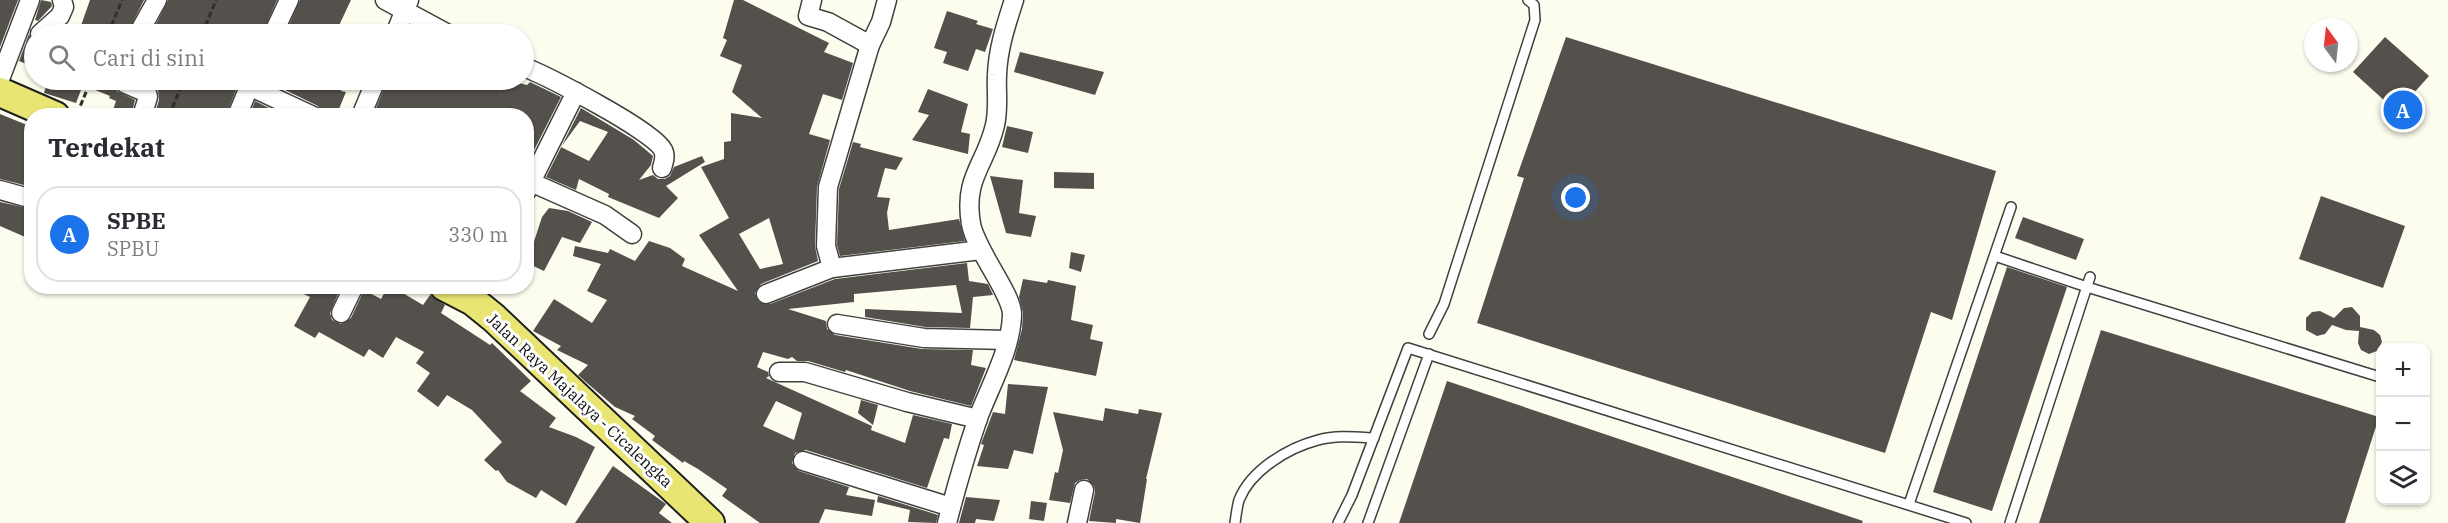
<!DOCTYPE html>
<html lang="id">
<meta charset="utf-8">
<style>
:root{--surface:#fff;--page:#f7f7f7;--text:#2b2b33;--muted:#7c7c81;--line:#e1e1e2;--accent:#1a73e8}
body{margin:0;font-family:"IBM Plex Serif",serif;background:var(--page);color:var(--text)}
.controls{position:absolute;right:18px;bottom:18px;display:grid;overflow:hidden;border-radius:12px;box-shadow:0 2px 4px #0004}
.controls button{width:54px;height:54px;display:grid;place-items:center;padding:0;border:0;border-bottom:2px solid var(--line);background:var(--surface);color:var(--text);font:30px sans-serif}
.compass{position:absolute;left:2304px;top:18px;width:54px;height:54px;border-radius:50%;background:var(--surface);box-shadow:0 2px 4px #0004;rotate:345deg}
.you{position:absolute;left:1576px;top:198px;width:21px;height:21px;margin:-15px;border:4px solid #fff;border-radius:50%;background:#1a73e8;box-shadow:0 0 0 9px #1a73e833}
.badge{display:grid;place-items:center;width:39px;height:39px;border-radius:50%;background:var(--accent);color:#fff;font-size:20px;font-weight:700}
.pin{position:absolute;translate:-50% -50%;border:3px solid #fff;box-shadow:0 2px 6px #0006}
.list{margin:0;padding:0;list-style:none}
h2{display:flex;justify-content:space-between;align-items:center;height:78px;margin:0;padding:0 24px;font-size:26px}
h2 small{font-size:20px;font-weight:400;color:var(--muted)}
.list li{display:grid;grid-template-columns:39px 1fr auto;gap:18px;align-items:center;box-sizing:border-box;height:96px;margin:0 12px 12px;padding:0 12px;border:2px solid var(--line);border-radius:24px}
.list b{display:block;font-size:22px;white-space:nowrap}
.list p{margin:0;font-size:20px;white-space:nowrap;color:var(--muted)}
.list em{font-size:20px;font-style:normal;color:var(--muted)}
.icon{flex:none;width:33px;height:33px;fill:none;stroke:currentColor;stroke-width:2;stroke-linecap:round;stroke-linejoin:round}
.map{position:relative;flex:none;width:2448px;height:523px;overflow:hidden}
.search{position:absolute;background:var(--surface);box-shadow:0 2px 4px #0004;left:24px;top:24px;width:510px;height:66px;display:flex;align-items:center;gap:15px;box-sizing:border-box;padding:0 21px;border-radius:33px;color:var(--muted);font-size:22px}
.panel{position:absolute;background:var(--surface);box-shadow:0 2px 4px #0004;left:24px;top:108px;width:510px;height:186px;border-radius:24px}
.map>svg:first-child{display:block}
.building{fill:#54504b;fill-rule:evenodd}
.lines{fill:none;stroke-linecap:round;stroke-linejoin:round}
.lane-casing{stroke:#404040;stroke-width:12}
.street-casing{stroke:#404040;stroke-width:21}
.primary-casing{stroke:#1e1e1e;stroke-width:32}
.path{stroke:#2f2f2f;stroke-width:3;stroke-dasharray:6 3;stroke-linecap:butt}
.lane{stroke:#fff;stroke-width:9}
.street{stroke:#fff;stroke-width:18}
.primary{stroke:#e9e573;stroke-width:28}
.labels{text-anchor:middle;stroke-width:6;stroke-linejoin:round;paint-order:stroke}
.street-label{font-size:16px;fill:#0d0d0d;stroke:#fff}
</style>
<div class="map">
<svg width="2448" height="523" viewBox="0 0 2448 523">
<rect width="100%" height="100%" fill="#fdfdef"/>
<!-- building -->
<g class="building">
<polygon points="0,0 18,0 0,47"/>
<polygon points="41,0 51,2 52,6 38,21 35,20"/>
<polygon points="90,0 144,0 127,34 78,34"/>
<polygon points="168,0 277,0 262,34 172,34 162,30 160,34 151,34"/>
<polygon points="300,0 351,0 335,34 285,34"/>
<path d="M734 0H743L829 43 824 52 853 63 842 100 823 94 809 134 830 140 817 187 815 246 818 261 761 284 755 293 759 302 770 304 835 279 967 263 969 281 988 284 993 295 973 297 970 328 925 327 865 317V309L962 313 956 285 854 294V302L788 309 826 321 827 329 835 335 922 349 973 350 971 365 986 368 971 406 910 391 846 370 845 372 808 361H797L792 357 788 359 763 352 757 367 768 372 769 376 766 378 872 426 871 430 905 443 913 415 952 424 949 439 944 438 927 488 806 450 795 453 792 463 799 471 849 487 846 495 875 500 872 516 825 509 819 523H760L722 496 727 489 698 469 684 461 683 463 652 440 655 436 632 419 635 416 615 407 587 383 578 375 588 365 557 350 561 346 533 331 554 299 592 323 607 300 587 291 601 264 573 256 575 246 608 253 610 249 635 261 649 241 670 248 685 259 682 266 738 291 699 235 729 218 701 167 724 159V142L731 141V113L762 118 732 92 742 65 720 56 727 40 723 38ZM769 218 783 264 760 269 739 234ZM776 401 802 413 794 440 763 426Z"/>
<polygon points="947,11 978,21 976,24 993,29 985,52 976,49 968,71 943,63 947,52 934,48"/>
<polygon points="29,34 34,43 34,67 19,61"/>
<polygon points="1566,37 1996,171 1952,320 1931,312 1885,453 1477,323 1524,178 1517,176"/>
<polygon points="2385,37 2429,76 2397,112 2353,72"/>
<polygon points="1020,52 1104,72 1095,95 1014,72"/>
<polygon points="48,80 115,80 117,91 135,100 131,116 111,116 116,101 109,98 110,96 83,85 76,103 44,93"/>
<polygon points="144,80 240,80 226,116 154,116 159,100 158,90 155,85"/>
<polygon points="287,80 345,80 341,91 346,92 336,116 324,116 318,106 283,89"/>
<polygon points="387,80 507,80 527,85 530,82 561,97 526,166 526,116 373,116"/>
<polygon points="928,89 968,104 961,132 970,134 968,154 912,140 929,115 918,112"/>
<polygon points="255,101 285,116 249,116"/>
<path d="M581 108 634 140 653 156 651 165 639 180 653 175 658 179H665L670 176 674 167 702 156 705 162 666 186 678 198 659 218 608 197 609 194 579 179 576 190 546 177ZM580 121 608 132 589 161 561 147Z"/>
<polygon points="0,114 32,127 32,187 0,179"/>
<polygon points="1007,126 1033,132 1028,153 1002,147"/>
<polygon points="853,142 861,144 860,147 903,158 896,170 885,168 877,197 890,198 887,213 889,230 959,219 965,241 840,256 837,245 839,189"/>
<polygon points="1054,172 1094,173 1094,189 1054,188"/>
<polygon points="990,176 1023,180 1019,213 1036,216 1031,237 1006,233"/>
<polygon points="2321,196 2405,226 2383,288 2299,259"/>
<polygon points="0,202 32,209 32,240 0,226"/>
<polygon points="549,208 568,211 592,222 580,243 562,237 544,271 527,263 542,217"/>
<polygon points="2023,217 2084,239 2076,260 2015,238"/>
<polygon points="1071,252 1085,255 1081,272 1069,268"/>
<polygon points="2007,267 2067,287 1992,511 1933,492"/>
<polygon points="1023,279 1047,283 1048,280 1076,286 1071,320 1093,325 1090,339 1103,342 1096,376 1014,360 1022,329 1023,313 1019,297"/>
<polygon points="287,286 334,286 340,289 330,313 332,320 341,324 351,318 364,290 381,299 388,286 391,286 423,305 430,295 445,305 441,313 490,345 492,343 531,381 520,391 556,418 549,427 576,437 595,447 566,506 541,490 536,498 507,482 498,470 496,471 484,460 502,442 472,410 447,395 438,407 417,391 430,373 416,363 424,352 396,337 383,358 369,349 364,357 319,332 315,338 294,326 310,297"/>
<polygon points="2352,307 2360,316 2360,327 2374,330 2380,335 2382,342 2377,351 2369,354 2361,350 2358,343 2359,331 2346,330 2332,325 2325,334 2317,336 2306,330 2306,318 2312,312 2320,311 2334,318 2344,308"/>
<polygon points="2101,330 2379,417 2345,523 2039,523"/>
<polygon points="1447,381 1863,521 1862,523 1399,523"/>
<polygon points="1008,384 1048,387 1033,454 1014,450 1008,469 977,466 984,445 981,444 993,412 1005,414"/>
<polygon points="861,400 878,405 873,425 858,413"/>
<polygon points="1105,408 1138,414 1139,409 1162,413 1146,479 1147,479 1140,523 1116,519 1116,523 1089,521 1095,492 1094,486 1087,479 1080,480 1075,483 1070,503 1049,500 1055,472 1058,473 1063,450 1053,412 1103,421"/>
<polygon points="613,466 666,504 659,513 672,523 575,523"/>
<polygon points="878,496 938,515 936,523 908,522 910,510 877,502"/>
<polygon points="966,497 1000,500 994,521 976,519 975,523 959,523"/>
<polygon points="1031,501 1047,503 1044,521 1029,519"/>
</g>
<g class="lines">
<defs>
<g id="lane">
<polyline points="1995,256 2087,287 2380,377"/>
<polyline points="1429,334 1444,304 1535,20 1534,5 1528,0"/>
<polyline points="1909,504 2011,207"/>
<path d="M1235 523C1236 516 1237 507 1239 500 1251 470 1288 448 1318 440 1336 435 1356 437 1374 438"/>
<polyline points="1338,523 1352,495 1408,348 1966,523"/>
<polyline points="1368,523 1429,354"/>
<polyline points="2010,523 2090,277"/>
</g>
<g id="street">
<polyline points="385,0 448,34"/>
<polyline points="812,0 808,16 828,22 870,45"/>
<polyline points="40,34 60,16 64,7 62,0"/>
<polyline points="138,34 157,0"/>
<polyline points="273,34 289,0"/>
<polyline points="395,34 409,0"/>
<path d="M524 67C547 76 654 131 663 150 666 156 664 161 662 168"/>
<polyline points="0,79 30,0"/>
<polyline points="126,80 126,84 147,93 148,97 142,116"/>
<polyline points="249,86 313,116"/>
<polyline points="237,116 252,80"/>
<polyline points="361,116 376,80"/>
<polyline points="526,180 605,215 632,234"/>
<polyline points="0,190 29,198"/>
<polyline points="526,192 576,92"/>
<polyline points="832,268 826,246 828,187 870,45 881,22 887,0"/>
<polyline points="766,294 832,268 981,250"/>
<polyline points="341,313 354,286"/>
<polyline points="837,324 924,338 1007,340"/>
<polyline points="779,372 805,372 907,402 978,419"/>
<polyline points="803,461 951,507"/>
<path d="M947 523C956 488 966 453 978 418 990 386 1011 350 1012 315 1013 295 976 251 971 224 963 177 986 165 995 125 999 108 996 91 997 75 998 48 1006 25 1014 0"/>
<polyline points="1077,523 1084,490"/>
</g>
<g id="primary">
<polyline points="0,92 55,116"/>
<polyline points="444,286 473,301 494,318 710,523"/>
</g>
</defs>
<!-- lane casing -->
<use href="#lane" class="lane-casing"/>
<!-- street casing -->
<use href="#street" class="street-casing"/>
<!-- primary casing -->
<use href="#primary" class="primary-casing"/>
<!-- path -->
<g class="path">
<polyline points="108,34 122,0"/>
<polyline points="202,34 216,0"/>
<polyline points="77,114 91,80"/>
<polyline points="169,116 184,80"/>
</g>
<!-- lane -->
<use href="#lane" class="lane"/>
<!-- street -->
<use href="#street" class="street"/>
<!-- primary -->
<use href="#primary" class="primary"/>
</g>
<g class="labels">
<!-- street labels -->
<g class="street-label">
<text transform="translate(580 400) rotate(43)" y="6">Jalan Raya Majalaya - Cicalengka</text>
</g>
</g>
</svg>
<div class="controls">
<button>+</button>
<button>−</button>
<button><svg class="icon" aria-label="layers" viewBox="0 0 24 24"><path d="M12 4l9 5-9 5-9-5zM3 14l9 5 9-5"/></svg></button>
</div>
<svg class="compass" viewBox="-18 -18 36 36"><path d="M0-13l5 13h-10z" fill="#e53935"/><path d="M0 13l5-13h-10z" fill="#7c7c81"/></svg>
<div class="you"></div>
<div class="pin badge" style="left:2403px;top:110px">A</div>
<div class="search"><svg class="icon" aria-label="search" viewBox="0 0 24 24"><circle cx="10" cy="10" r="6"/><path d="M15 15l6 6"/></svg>Cari di sini</div>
<section class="panel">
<h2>Terdekat<small></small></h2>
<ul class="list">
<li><span class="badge">A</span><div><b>SPBE</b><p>SPBU</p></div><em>330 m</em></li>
</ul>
</section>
</div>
